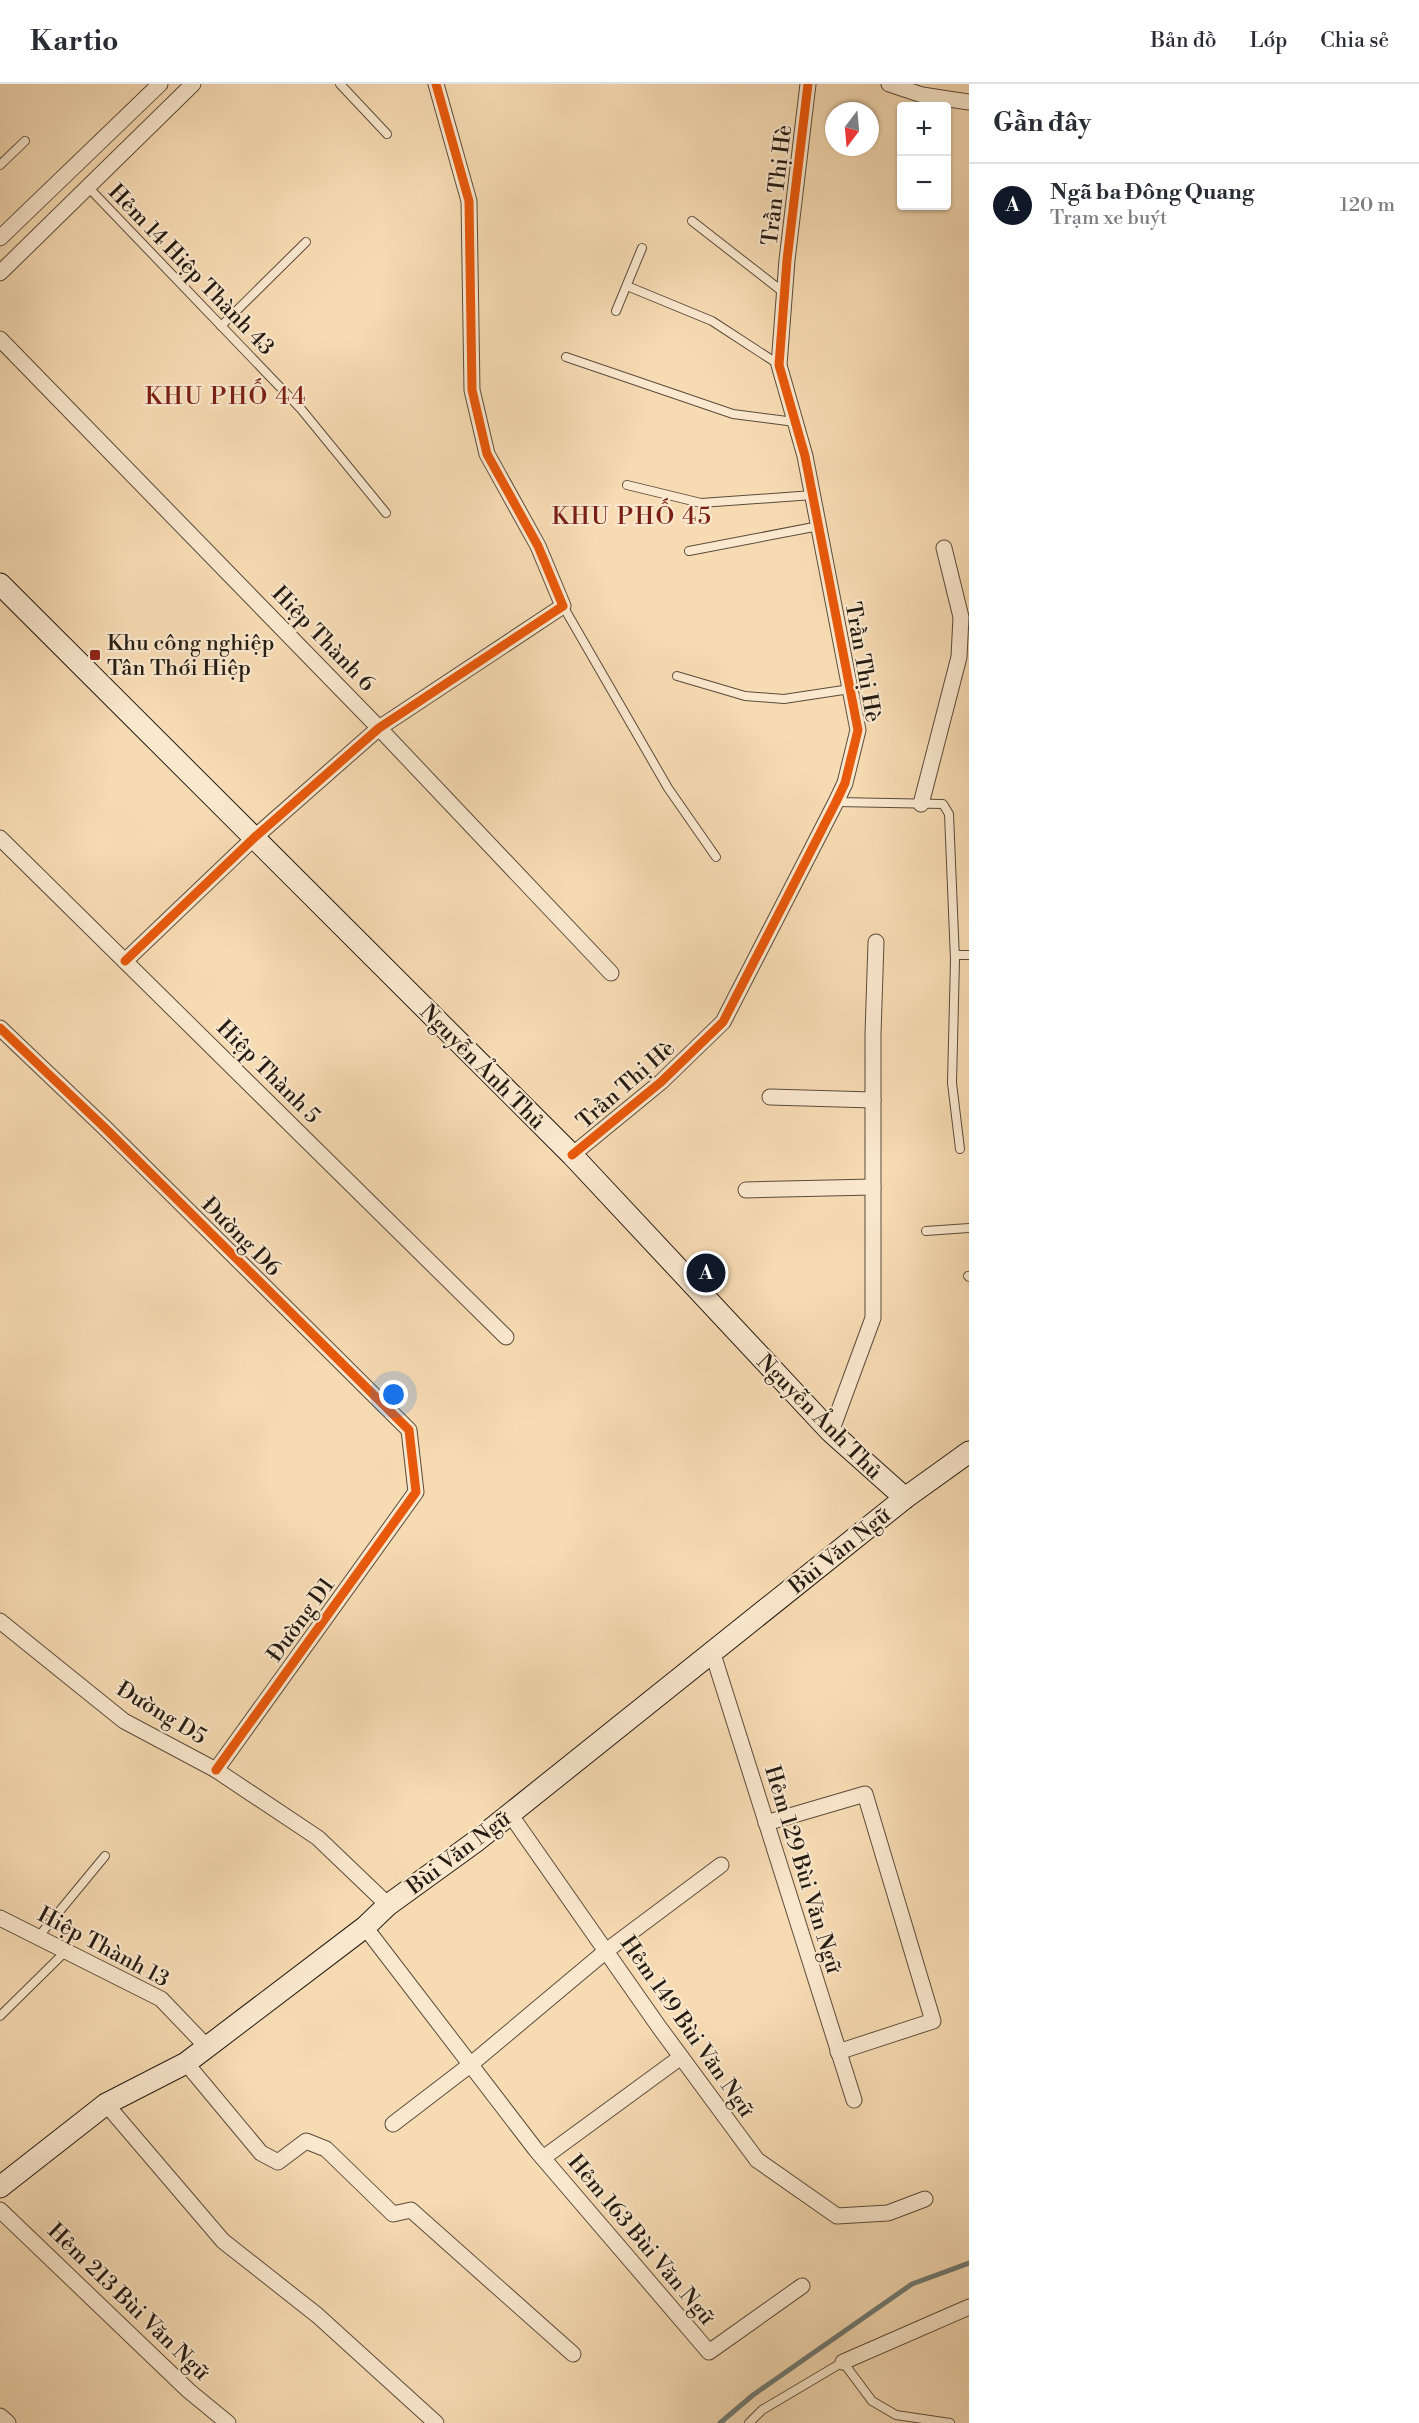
<!DOCTYPE html>
<html lang="vi">
<meta charset="utf-8">
<style>
:root{--surface:#fff;--page:#f2f2f3;--text:#2b2b33;--muted:#7c7c81;--line:#e1e1e2;--accent:#111827}
body{margin:0;font-family:"Libre Bodoni",serif;background:var(--page);color:var(--text)}
.controls{position:absolute;right:18px;top:18px;display:grid;overflow:hidden;border-radius:6px;box-shadow:0 2px 4px #0004}
.controls button{width:54px;height:54px;display:grid;place-items:center;padding:0;border:0;border-bottom:2px solid var(--line);background:var(--surface);color:var(--text);font:30px sans-serif}
.compass{position:absolute;left:825px;top:18px;width:54px;height:54px;border-radius:50%;background:var(--surface);box-shadow:0 2px 4px #0004;rotate:196deg}
.you{position:absolute;left:394px;top:1311px;width:21px;height:21px;margin:-15px;border:4px solid #fff;border-radius:50%;background:#1a73e8;box-shadow:0 0 0 9px #1a73e833}
.badge{display:grid;place-items:center;width:39px;height:39px;border-radius:50%;background:var(--accent);color:#fff;font-size:20px;font-weight:700}
.pin{position:absolute;translate:-50% -50%;border:3px solid #fff;box-shadow:0 2px 6px #0006}
.list{margin:0;padding:0;list-style:none}
h2{display:flex;justify-content:space-between;align-items:center;height:78px;margin:0;padding:0 24px;font-size:26px}
h2 small{font-size:20px;font-weight:400;color:var(--muted)}
.list li{display:grid;grid-template-columns:39px 1fr auto;gap:18px;align-items:center;box-sizing:border-box;height:84px;padding:0 24px;border-top:2px solid var(--line)}
.list b{display:block;font-size:22px;white-space:nowrap}
.list p{margin:0;font-size:20px;white-space:nowrap;color:var(--muted)}
.list em{font-size:20px;font-style:normal;color:var(--muted)}
.map{position:relative;flex:none;width:969px;height:2339px;overflow:hidden}
header{display:flex;align-items:center;gap:36px;box-sizing:border-box;height:84px;padding:0 30px;background:var(--surface);border-bottom:2px solid var(--line)}
header strong{font-size:28px}
nav{display:flex;gap:33px;margin-inline-start:auto;font-size:21px}
main{display:flex}
aside{flex:1;background:var(--surface)}
.map>svg:first-child{display:block}
.lines{fill:none;stroke-linecap:round;stroke-linejoin:round}
.stream{stroke:#6e7a74;stroke-width:5}
.lane-casing{stroke:#5a4c3b;stroke-width:10}
.street-casing{stroke:#5a4c3b;stroke-width:17}
.secondary-casing{stroke:#251c13;stroke-width:23}
.lane{stroke:#fae8ce;stroke-width:8}
.street{stroke:#fae8ce;stroke-width:15}
.secondary{stroke:#fae8ce;stroke-width:21}
.cycleway-casing{stroke:#fae8ce;stroke-width:13}
.cycleway{stroke:#e8590c;stroke-width:9}
.poi-dot{fill:#8f2418;stroke:#fae8ce;stroke-width:2}
.labels{text-anchor:middle;stroke-width:4.5;stroke-linejoin:round;paint-order:stroke}
.street-label{font-size:22px;fill:#251c13;stroke:#fae8ce}
.poi-label{font-size:22px;fill:#251c13;stroke:#fae8ce;text-anchor:start}
.neighbourhood-label{font-size:24px;letter-spacing:1.5px;fill:#7a1f14;stroke:#fae8ce}
</style>
<header>
<strong>Kartio</strong>
<nav><a>Bản đồ</a><a>Lớp</a><a>Chia sẻ</a></nav>
</header>
<main>
<div class="map">
<svg width="969" height="2339" viewBox="0 0 969 2339">
<rect width="100%" height="100%" fill="#f7dbb3"/>
<filter id="stains"><feTurbulence type="fractalNoise" baseFrequency=".00333" numOctaves="4"/><feColorMatrix values="0 0 0 0 .2 0 0 0 0 .09 0 0 0 0 .02 0 0 0 .5 -.17"/></filter>
<radialGradient id="worn" r=".72"><stop offset=".6" stop-color="#630" stop-opacity="0"/><stop offset="1" stop-color="#630" stop-opacity=".3"/></radialGradient>
<g class="lines">
<!-- stream -->
<polyline class="stream" points="720,2339 753,2311 912,2200 969,2179"/>
<defs>
<g id="lane">
<polyline points="340,0 387,50"/>
<polyline points="0,81 25,57"/>
<polyline points="88,103 301,325 386,429"/>
<polyline points="692,137 783,208"/>
<polyline points="627,202 712,237 778,280"/>
<polyline points="616,227 642,164"/>
<polyline points="221,242 306,158"/>
<polyline points="566,273 733,330 795,338"/>
<polyline points="627,401 701,419 813,411"/>
<polyline points="689,467 819,442"/>
<polyline points="563,522 668,704 716,773"/>
<polyline points="677,592 745,612 784,615 850,605"/>
<polyline points="836,718 943,720 949,730 955,876 952,999 960,1065"/>
<polyline points="955,871 969,871"/>
<polyline points="926,1147 969,1144"/>
<polyline points="968,1192 969,1193"/>
<polyline points="39,1852 105,1772"/>
<polyline points="0,1932 66,1867"/>
<polyline points="749,2339 762,2326 843,2278 872,2317 896,2331 950,2339"/>
</g>
<g id="street">
<polyline points="889,0 922,11 969,18"/>
<polyline points="0,154 160,0"/>
<polyline points="0,189 193,0"/>
<polyline points="0,255 379,644 611,889"/>
<polyline points="921,720 959,573 961,533 944,464"/>
<polyline points="0,754 506,1253"/>
<polyline points="125,877 255,753 379,644 563,522 538,462 487,370 472,306 469,117 436,0"/>
<polyline points="0,944 105,1044 409,1346 416,1408 216,1686"/>
<polyline points="770,1013 873,1016"/>
<polyline points="572,1071 661,998 723,938 836,718 845,699 858,646 805,372 779,281 787,176 808,0"/>
<polyline points="746,1106 873,1103"/>
<polyline points="831,1348 873,1234 873,950 876,858"/>
<polyline points="0,1537 124,1637 216,1686 318,1754 388,1821"/>
<polyline points="712,1567 854,2016"/>
<polyline points="510,1730 659,1943 757,2076 837,2132 888,2129 925,2115"/>
<polyline points="766,1739 865,1710 933,1937 838,1968"/>
<polyline points="0,1834 161,1915 207,1963"/>
<polyline points="365,1843 536,2066 709,2268 802,2202"/>
<polyline points="186,1979 261,2069 278,2078 306,2057 326,2065 393,2130 411,2126 573,2270"/>
<polyline points="106,2020 223,2157 317,2231 436,2339"/>
<polyline points="393,2040 470,1981 606,1867 721,1781"/>
<polyline points="543,2074 681,1973"/>
<polyline points="0,2126 189,2307 228,2339"/>
<polyline points="843,2278 969,2223"/>
<polyline points="0,2332 8,2339"/>
</g>
<g id="secondary">
<polyline points="0,500 572,1071 831,1348 905,1414"/>
<polyline points="0,2103 106,2020 186,1979 365,1843 388,1821 475,1758 905,1414 969,1368"/>
</g>
</defs>
<!-- lane casing -->
<use href="#lane" class="lane-casing"/>
<!-- street casing -->
<use href="#street" class="street-casing"/>
<!-- secondary casing -->
<use href="#secondary" class="secondary-casing"/>
<!-- lane -->
<use href="#lane" class="lane"/>
<!-- street -->
<use href="#street" class="street"/>
<!-- secondary -->
<use href="#secondary" class="secondary"/>
<defs>
<g id="cycleway">
<polyline points="125,877 255,753 379,644 563,522 538,462 487,370 472,306 469,117 436,0"/>
<polyline points="0,944 105,1044 409,1346 416,1408 216,1686"/>
<polyline points="572,1071 661,998 723,938 836,718 845,699 858,646 805,372 779,281 787,176 808,0"/>
</g>
</defs>
<!-- cycleway casing -->
<use href="#cycleway" class="cycleway-casing"/>
<!-- cycleway -->
<use href="#cycleway" class="cycleway"/>
</g>
<!-- markers -->
<rect class="poi-dot" x="89" y="565" width="12" height="12" rx="3"/>
<g class="labels">
<!-- street labels -->
<g class="street-label">
<text transform="translate(776 101) rotate(-83)" y="8">Trần Thị Hè</text>
<text transform="translate(192 185) rotate(46)" y="8">Hẻm 14 Hiệp Thành 43</text>
<text transform="translate(324 554) rotate(46)" y="8">Hiệp Thành 6</text>
<text transform="translate(864 578) rotate(80)" y="8">Trần Thị Hè</text>
<text transform="translate(483 982) rotate(45)" y="8">Nguyễn Ảnh Thủ</text>
<text transform="translate(269 987) rotate(45)" y="8">Hiệp Thành 5</text>
<text transform="translate(625 1000) rotate(-41)" y="8">Trần Thị Hè</text>
<text transform="translate(242 1152) rotate(45)" y="8">Đường D6</text>
<text transform="translate(820 1332) rotate(45)" y="8">Nguyễn Ảnh Thủ</text>
<text transform="translate(839 1466) rotate(-39)" y="8">Bùi Văn Ngữ</text>
<text transform="translate(300 1535) rotate(-54)" y="8">Đường D1</text>
<text transform="translate(162 1628) rotate(31)" y="8">Đường D5</text>
<text transform="translate(458 1768) rotate(-37)" y="8">Bùi Văn Ngữ</text>
<text transform="translate(804 1785) rotate(73)" y="8">Hẻm 129 Bùi Văn Ngữ</text>
<text transform="translate(104 1862) rotate(28)" y="8">Hiệp Thành 13</text>
<text transform="translate(688 1942) rotate(55)" y="8">Hẻm 149 Bùi Văn Ngữ</text>
<text transform="translate(642 2155) rotate(50)" y="8">Hẻm 163 Bùi Văn Ngữ</text>
<text transform="translate(129 2217) rotate(44)" y="8">Hẻm 213 Bùi Văn Ngữ</text>
</g>
<!-- poi labels -->
<g class="poi-label">
<text x="107" y="566">Khu công nghiệp<tspan x="107" dy="25">Tân Thới Hiệp</tspan></text>
</g>
<!-- neighbourhood labels -->
<g class="neighbourhood-label">
<text x="226" y="320">KHU PHỐ 44</text>
<text x="632" y="440">KHU PHỐ 45</text>
</g>
</g>
<rect width="100%" height="100%" filter="url(#stains)"/>
<rect width="100%" height="100%" fill="url(#worn)"/>
</svg>
<div class="controls">
<button>+</button>
<button>−</button>
</div>
<svg class="compass" viewBox="-18 -18 36 36"><path d="M0-13l5 13h-10z" fill="#e53935"/><path d="M0 13l5-13h-10z" fill="#7c7c81"/></svg>
<div class="you"></div>
<div class="pin badge" style="left:706px;top:1189px">A</div>
</div>
<aside>
<h2>Gần đây<small></small></h2>
<ul class="list">
<li><span class="badge">A</span><div><b>Ngã ba Đông Quang</b><p>Trạm xe buýt</p></div><em>120 m</em></li>
</ul>
</aside>
</main>
